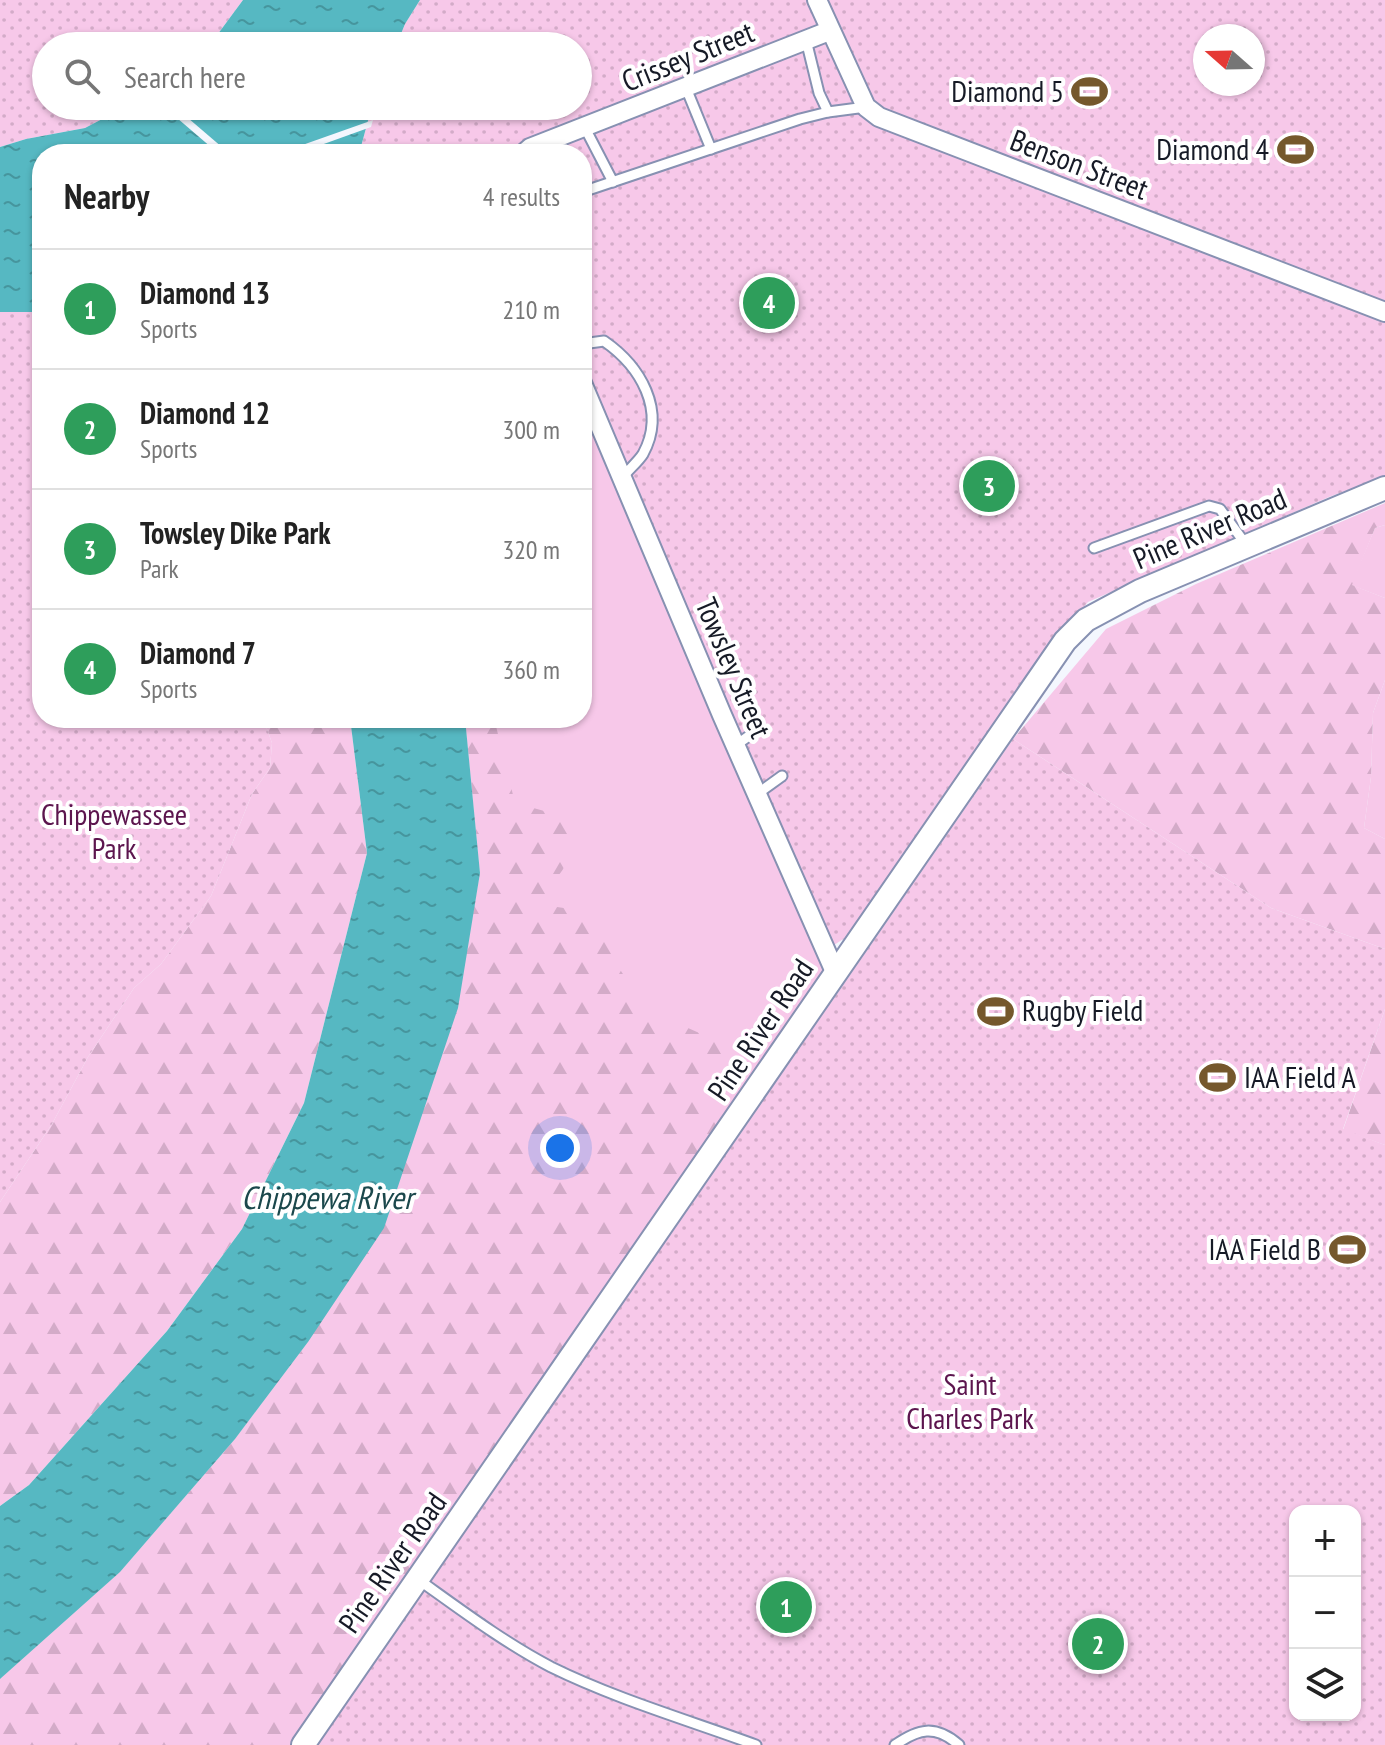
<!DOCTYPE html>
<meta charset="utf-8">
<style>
:root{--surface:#fff;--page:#f2f2f2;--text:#222;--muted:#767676;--line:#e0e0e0;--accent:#0f766e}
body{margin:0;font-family:"PT Sans Narrow",sans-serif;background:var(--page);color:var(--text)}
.controls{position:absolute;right:24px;bottom:24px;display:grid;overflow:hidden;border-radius:16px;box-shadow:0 2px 6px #0004}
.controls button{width:72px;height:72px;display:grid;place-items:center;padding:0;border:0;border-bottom:2px solid var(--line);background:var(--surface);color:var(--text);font:40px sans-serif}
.compass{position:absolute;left:1193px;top:24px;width:72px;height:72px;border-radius:50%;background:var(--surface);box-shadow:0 2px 6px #0004;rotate:290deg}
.you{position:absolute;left:560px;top:1148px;width:28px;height:28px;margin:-20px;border:6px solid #fff;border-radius:50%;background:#1a73e8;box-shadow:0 0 0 12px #1a73e833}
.badge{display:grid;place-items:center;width:52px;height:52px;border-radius:50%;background:var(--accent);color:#fff;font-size:26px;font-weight:700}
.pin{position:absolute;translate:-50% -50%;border:4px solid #fff;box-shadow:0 2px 8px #0006}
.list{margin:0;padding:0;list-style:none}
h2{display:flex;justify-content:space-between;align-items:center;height:104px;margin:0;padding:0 32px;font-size:34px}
h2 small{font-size:26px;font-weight:400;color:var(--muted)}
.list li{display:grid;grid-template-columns:52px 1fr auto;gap:24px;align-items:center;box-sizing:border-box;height:120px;padding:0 32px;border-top:2px solid var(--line)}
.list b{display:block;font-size:30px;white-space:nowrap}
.list p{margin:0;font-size:26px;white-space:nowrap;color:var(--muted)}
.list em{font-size:26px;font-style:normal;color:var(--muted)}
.icon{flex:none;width:44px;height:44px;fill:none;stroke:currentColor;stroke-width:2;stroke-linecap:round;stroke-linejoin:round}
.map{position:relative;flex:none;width:1385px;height:1745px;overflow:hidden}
.search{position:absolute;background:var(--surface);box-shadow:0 2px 6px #0004;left:32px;top:32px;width:560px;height:88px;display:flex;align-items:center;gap:20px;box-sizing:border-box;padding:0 28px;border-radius:44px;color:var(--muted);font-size:30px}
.panel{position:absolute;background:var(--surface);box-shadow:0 2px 6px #0004;left:32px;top:144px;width:560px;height:584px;border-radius:32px}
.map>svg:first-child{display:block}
.grass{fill:#f7c8e9}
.forest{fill:url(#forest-firs)}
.park{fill:url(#park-dots);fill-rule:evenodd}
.water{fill:url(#water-ripples)}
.pier{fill:#f4f7fe}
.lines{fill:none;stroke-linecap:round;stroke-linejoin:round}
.service-casing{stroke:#8791b2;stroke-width:13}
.minor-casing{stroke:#8791b2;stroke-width:22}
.tertiary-casing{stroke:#8791b2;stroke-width:26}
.service{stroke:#fff;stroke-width:9}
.minor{stroke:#fff;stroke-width:18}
.tertiary{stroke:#fff;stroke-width:22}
.labels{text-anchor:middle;stroke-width:8;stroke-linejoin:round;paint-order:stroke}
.street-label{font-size:30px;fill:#161a26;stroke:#fff}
.poi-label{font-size:30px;fill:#161a26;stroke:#fff;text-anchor:end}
.park-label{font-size:30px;fill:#5c154e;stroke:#fff}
.water-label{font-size:32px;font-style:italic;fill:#1b484c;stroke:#fff}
</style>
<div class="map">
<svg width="1385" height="1745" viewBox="0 0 1385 1745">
<defs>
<pattern id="forest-firs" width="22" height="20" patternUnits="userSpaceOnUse" patternTransform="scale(2)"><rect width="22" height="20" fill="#f7c8e9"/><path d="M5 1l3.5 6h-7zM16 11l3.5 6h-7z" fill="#d3abc8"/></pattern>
<pattern id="park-dots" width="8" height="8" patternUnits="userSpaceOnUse" patternTransform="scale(2)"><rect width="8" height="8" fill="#f7c8e9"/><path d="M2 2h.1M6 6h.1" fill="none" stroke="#d3abc8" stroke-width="1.8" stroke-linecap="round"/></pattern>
<pattern id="water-ripples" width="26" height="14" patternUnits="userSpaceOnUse" patternTransform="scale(2)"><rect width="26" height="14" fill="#56b8c2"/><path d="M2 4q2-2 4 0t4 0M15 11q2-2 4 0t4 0" fill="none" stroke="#46959d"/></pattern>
</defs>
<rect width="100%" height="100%" fill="#f4f7fe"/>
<!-- grass -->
<g class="grass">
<polygon points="582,395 820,954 823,968 818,981 291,1745 0,1745 0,1679 120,1572 235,1439 308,1342 458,1008 480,873 465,718 582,718"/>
<polygon points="1385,525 1385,598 1351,585 1375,528"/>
<polygon points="1385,680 1385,839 1364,828 1371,777 1373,713"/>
</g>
<!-- forest -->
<g class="forest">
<polygon points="1385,503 1385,525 1375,528 1352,585 1385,598 1385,680 1373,713 1371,777 1364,828 1385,839 1385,949 1271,908 1013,739 1106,629 1196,584"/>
<polygon points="263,718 350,718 367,853 304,1103 242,1229 167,1331 29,1485 0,1506 0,1202 52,1124 88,1057 134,988 161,964 211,896 252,794 270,768 272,743"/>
<path d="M465 718H494L515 803 559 815C576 848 574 858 550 886L557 907 584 911 607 933 612 957 630 985 652 1012 715 1040 734 1081 733 1106 291 1745H0V1679L120 1572 235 1439 308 1342 469 936 480 873Z"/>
<polygon points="1385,1009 1385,1145 1343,1130"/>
</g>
<!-- park -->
<g class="park">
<polygon points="0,0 243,0 209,46 46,46 46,106 127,106 85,128 26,139 0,147"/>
<path d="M420 0H1385V476L1329 497 1088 602 1059 635 939 801 848 936 820 954 582 395V154H359L372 106H578V46H396L405 24ZM1205 36H1253V84H1205Z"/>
<polygon points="0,312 42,312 42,718 263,718 272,743 270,768 252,794 211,896 161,964 134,988 88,1057 52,1124 0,1202"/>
<path d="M1013 739 1271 908 1385 949V1009L1343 1129 1385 1145V1745H318ZM1295 1511H1355V1715H1295Z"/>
</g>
<!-- water -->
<g class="water">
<polygon points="243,0 420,0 405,24 396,46 209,46"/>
<polygon points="127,106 372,106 359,154 42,154 42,312 0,312 0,147 26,139 85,128"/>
<polygon points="350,718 465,718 480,873 458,1008 384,1228 308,1342 235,1439 120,1572 0,1679 0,1506 29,1485 167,1331 242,1229 304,1103 367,853"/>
</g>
<!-- pier -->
<g class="pier">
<polygon points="163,106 174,106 230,154 219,154"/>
<polygon points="373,120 371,127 296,154 277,154"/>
</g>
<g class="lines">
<defs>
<g id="service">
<polyline points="806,40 819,93 828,112"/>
<polyline points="686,88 711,149"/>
<polyline points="585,128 613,182"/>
<polyline points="582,192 800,119 828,112 866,107"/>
<path d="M582 344 604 341C640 366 667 410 643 454 638 462 628 470 622 478"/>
<polyline points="1094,548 1209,506 1220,509 1247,546"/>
<polyline points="736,745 756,731"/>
<polyline points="757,794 782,776"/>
<path d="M419 1580C461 1610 505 1643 551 1667 616 1699 688 1720 756 1745"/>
<path d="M895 1745C918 1729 935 1724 959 1745"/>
</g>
<g id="minor">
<polyline points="817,0 866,107 879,117 1385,312"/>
<polyline points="523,154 530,148 829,31"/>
<polyline points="582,383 722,715 836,974"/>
</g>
<polyline id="tertiary" points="303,1745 1065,641 1086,620 1140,591 1385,488"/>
</defs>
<!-- service casing -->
<use href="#service" class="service-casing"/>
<!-- minor casing -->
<use href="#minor" class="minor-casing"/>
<!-- tertiary casing -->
<use href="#tertiary" class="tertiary-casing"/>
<!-- service -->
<use href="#service" class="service"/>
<!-- minor -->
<use href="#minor" class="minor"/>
<!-- tertiary -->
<use href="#tertiary" class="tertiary"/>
</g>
<!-- icons -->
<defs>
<symbol id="stadium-bare" viewBox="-9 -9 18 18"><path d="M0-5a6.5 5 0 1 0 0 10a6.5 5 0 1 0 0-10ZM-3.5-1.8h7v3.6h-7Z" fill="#75582c" stroke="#fff" stroke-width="2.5" paint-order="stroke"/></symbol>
</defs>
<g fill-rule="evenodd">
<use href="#stadium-bare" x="1064" y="66" width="51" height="51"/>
<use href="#stadium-bare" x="1270" y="124" width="51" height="51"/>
<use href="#stadium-bare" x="970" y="986" width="51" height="51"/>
<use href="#stadium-bare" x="1192" y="1052" width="51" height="51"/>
<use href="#stadium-bare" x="1322" y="1224" width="51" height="51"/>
</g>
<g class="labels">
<!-- street labels -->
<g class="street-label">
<text transform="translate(688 57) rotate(-22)" y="10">Crissey Street</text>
<text transform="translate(1079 165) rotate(21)" y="10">Benson Street</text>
<text transform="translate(1210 529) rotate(-23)" y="10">Pine River Road</text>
<text transform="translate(733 668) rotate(67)" y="10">Towsley Street</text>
<text transform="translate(761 1030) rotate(-56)" y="10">Pine River Road</text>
<text transform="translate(393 1563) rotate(-55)" y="10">Pine River Road</text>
</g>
<!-- poi labels -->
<g class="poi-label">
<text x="1064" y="102">Diamond 5</text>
<text x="1269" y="160">Diamond 4</text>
<text x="1022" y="1021" text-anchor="start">Rugby Field</text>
<text x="1244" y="1088" text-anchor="start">IAA Field A</text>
<text x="1321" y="1260">IAA Field B</text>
</g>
<!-- park labels -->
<g class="park-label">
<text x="114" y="825">Chippewassee<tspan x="114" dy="34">Park</tspan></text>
<text x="970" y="1395">Saint<tspan x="970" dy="34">Charles Park</tspan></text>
</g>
<!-- water labels -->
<g class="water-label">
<text x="327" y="1209">Chippewa River</text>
</g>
</g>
</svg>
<div class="controls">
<button>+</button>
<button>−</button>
<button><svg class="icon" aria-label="layers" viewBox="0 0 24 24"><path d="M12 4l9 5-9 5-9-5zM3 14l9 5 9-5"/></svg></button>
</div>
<svg class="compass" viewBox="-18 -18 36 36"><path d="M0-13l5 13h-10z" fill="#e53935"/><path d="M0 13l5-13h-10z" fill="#767676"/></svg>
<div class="you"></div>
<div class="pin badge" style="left:786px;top:1607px;background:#2e9e5b">1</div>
<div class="pin badge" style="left:1098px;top:1644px;background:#2e9e5b">2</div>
<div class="pin badge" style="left:989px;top:486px;background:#2e9e5b">3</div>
<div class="pin badge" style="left:769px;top:303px;background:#2e9e5b">4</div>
<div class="search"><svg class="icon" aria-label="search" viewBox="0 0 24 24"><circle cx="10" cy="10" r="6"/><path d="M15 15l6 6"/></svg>Search here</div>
<section class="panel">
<h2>Nearby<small>4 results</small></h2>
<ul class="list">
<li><span class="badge" style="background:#2e9e5b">1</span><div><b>Diamond 13</b><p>Sports</p></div><em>210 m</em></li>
<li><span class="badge" style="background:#2e9e5b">2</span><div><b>Diamond 12</b><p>Sports</p></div><em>300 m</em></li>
<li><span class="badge" style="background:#2e9e5b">3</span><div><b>Towsley Dike Park</b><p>Park</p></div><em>320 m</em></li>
<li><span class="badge" style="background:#2e9e5b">4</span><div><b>Diamond 7</b><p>Sports</p></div><em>360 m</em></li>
</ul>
</section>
</div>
